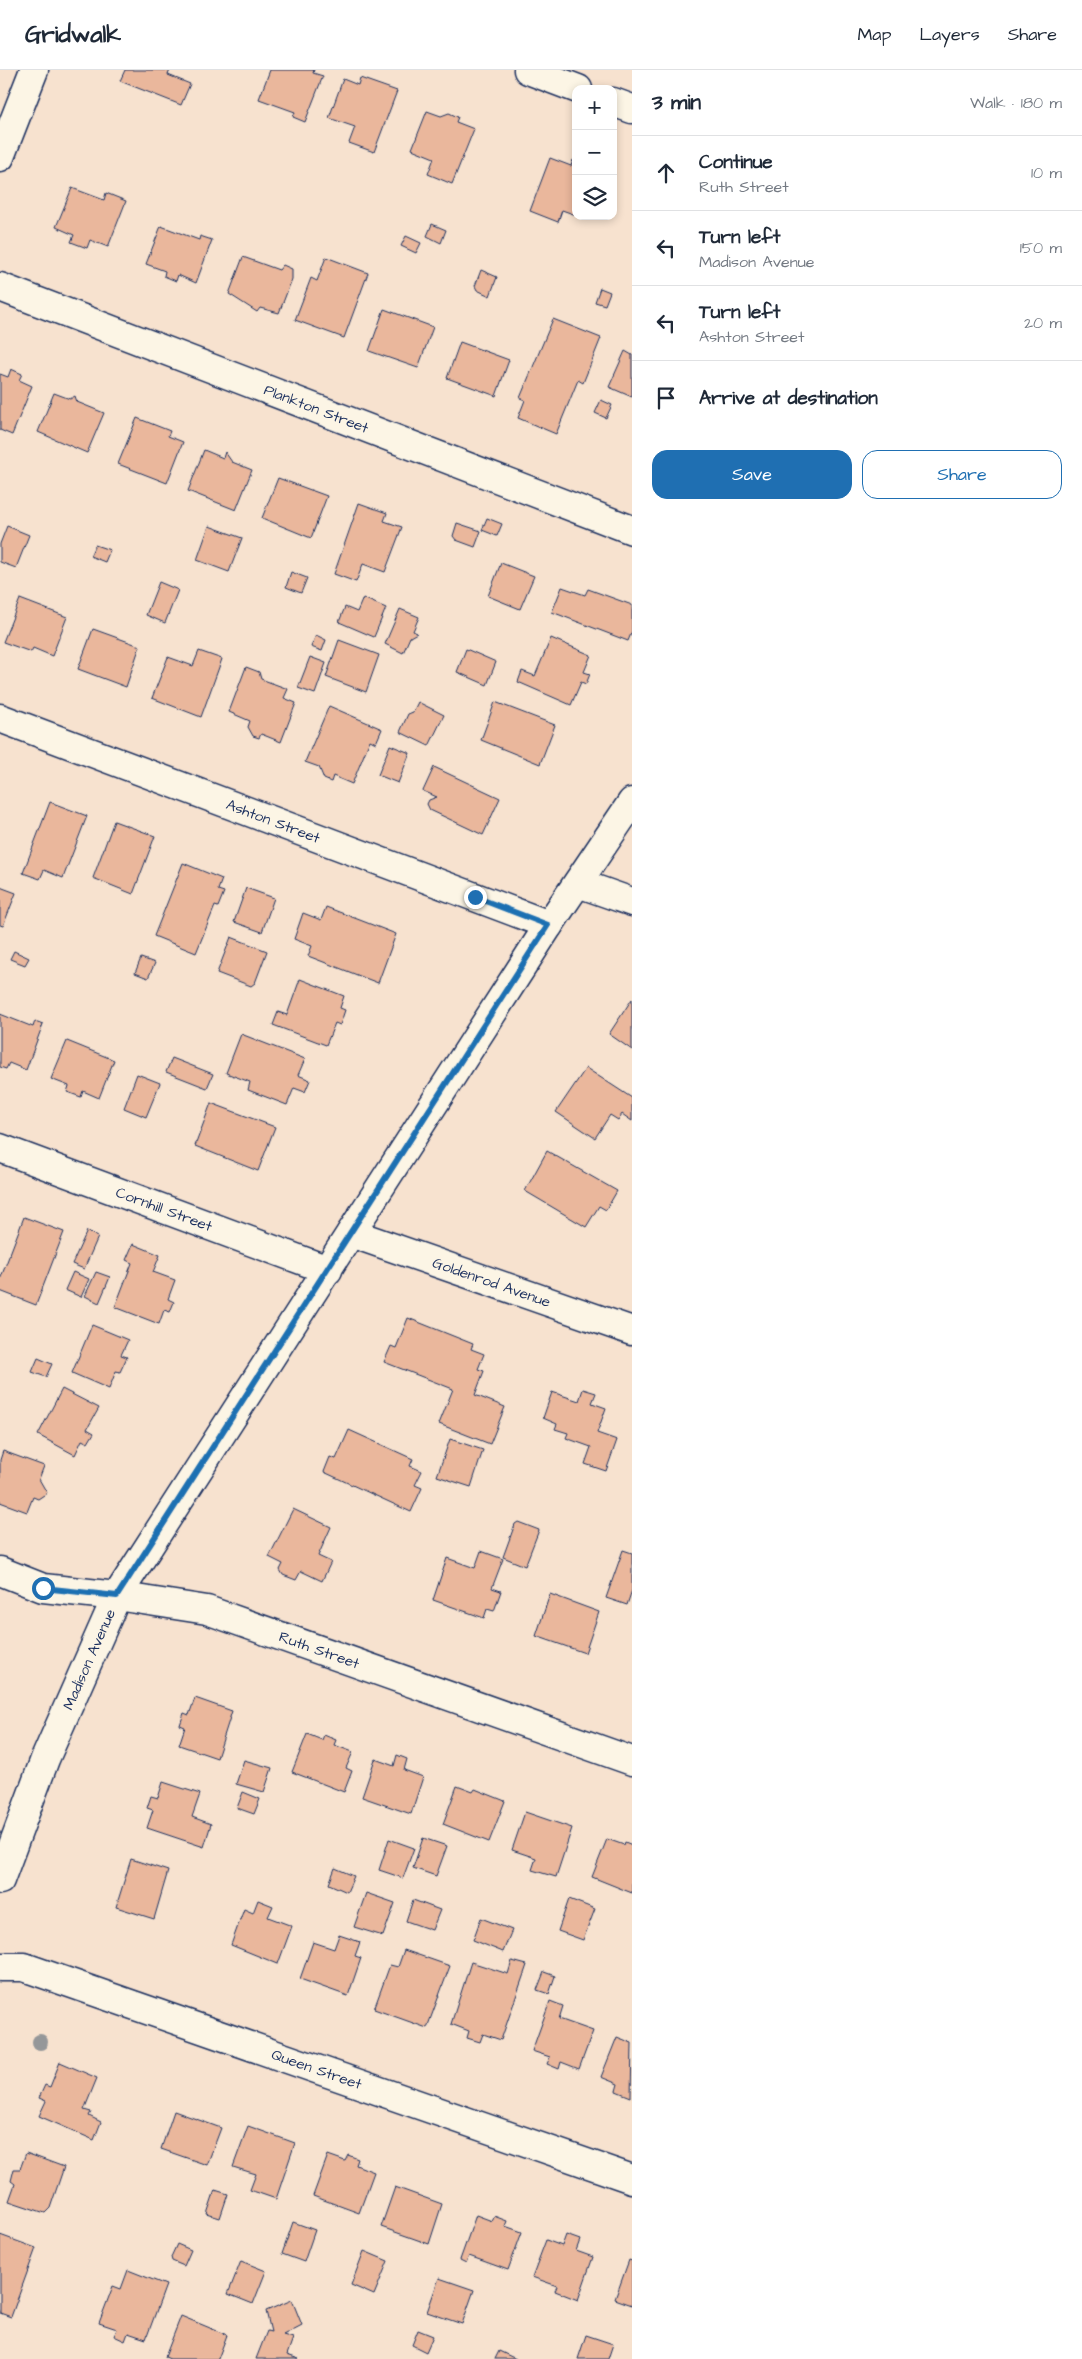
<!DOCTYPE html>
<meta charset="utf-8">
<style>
:root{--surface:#fff;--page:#f2f2f3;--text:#1f2937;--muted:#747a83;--line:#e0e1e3;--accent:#1f6fb2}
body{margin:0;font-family:"Architects Daughter",sans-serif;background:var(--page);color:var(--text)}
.controls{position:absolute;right:15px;top:15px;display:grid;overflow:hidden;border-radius:10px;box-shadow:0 2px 8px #0003}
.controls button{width:45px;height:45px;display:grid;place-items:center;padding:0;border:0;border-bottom:1px solid var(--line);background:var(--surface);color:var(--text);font:25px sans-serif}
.stop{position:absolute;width:15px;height:15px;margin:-11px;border:4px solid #1f6fb2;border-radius:50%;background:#fff}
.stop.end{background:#1f6fb2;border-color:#fff;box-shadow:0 1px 5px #0008}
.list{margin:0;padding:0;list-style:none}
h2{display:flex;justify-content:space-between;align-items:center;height:65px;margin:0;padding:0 20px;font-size:21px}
h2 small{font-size:16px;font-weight:400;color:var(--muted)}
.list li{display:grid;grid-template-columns:32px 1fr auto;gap:15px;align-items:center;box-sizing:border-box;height:75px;padding:0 20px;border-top:1px solid var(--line)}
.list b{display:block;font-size:19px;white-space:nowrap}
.list p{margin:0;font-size:16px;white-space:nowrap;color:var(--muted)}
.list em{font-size:16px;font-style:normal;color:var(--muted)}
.actions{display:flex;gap:10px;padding:15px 20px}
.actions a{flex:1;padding:11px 0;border:1px solid var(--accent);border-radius:15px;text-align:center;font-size:18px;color:var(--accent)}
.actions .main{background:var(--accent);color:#fff}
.icon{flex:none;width:28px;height:28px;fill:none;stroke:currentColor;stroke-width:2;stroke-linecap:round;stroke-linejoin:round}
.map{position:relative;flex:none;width:632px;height:2289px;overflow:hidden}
header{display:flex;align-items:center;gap:30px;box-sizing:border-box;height:70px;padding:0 25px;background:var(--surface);border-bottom:1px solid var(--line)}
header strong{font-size:24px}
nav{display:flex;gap:28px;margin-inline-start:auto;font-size:18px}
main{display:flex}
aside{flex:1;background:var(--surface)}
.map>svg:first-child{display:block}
.building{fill:#eab79c;stroke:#1b2f5e}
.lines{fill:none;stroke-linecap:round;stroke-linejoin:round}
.street-casing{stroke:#1b2f5e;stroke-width:31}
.secondary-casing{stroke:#1b2f5e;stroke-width:31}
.street{stroke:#fcf5e5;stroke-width:28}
.secondary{stroke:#fcf5e5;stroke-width:28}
.tree{fill:#959799}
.route{stroke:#1f6fb2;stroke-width:6}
.labels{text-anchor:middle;stroke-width:4;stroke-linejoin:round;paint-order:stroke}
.street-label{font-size:15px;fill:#1b2f5e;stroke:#fcf5e5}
</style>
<header>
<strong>Gridwalk</strong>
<nav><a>Map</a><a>Layers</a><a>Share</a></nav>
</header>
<main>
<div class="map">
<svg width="632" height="2289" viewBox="0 0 632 2289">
<rect width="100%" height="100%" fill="#f7e2cf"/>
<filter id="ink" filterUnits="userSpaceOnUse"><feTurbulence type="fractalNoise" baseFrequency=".02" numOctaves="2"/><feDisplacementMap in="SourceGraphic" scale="10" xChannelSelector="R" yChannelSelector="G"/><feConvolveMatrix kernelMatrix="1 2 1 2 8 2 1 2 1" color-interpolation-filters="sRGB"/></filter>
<g filter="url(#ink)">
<!-- building -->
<g class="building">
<polygon points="125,0 170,0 168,5 190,14 181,35 120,11"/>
<polygon points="270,0 314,0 313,3 323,6 305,52 293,47 295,42 259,29"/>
<polygon points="360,8 397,21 374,82 349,73 355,57 329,48 343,9 358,15"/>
<polygon points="427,41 441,46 449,43 458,47 456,52 474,59 452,114 428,104 434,88 412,79"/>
<polygon points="550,88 571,96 573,90 576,91 576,145 562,140 558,152 530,141"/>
<polygon points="72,118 104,130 106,123 126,131 108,177 90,170 87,178 71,172 74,165 56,157"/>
<polygon points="432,154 446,160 441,173 427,166"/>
<polygon points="161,156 199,170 200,166 212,170 196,213 178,205 176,211 164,206 165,201 146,194"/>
<polygon points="406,166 421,173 416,183 401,176"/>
<polygon points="243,187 279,200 283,195 292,199 292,209 279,243 260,238 257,242 229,224"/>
<polygon points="326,187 368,203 344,268 295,250 311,208 317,211"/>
<polygon points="481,200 497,207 490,226 477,220 475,216"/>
<polygon points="600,218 610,222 605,235 595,232"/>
<polygon points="384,239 433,257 418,298 369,281"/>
<polygon points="553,249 601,268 583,313 578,310 556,364 518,348 525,330 520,328"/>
<polygon points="460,272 509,290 496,326 447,308"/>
<polygon points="625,281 632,285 632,327 609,317"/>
<polygon points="11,299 22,304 19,310 32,316 12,365 0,360 0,304 8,307"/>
<polygon points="54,323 70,329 75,326 77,332 104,343 87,383 38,362"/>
<polygon points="601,330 612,335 606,348 595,343"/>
<polygon points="137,348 170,361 168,366 183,372 167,413 118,394"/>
<polygon points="204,380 223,388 225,382 232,392 252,400 236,440 188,421"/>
<polygon points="278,408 327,426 311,468 262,448"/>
<polygon points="359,433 387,443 384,451 402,457 385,502 363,494 356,512 334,504"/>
<polygon points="487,448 502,454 497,466 482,460"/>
<polygon points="457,453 481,461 475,477 456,470 453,466"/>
<polygon points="7,456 29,465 16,498 0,492 0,474"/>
<polygon points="209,456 242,468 229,502 197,490"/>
<polygon points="95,475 110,480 105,492 90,486"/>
<polygon points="501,493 534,506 520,539 488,526"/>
<polygon points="291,502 307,508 301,523 286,517"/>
<polygon points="159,512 178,520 165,553 146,545"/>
<polygon points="562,517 585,525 588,519 632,535 632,561 628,571 552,542"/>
<polygon points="363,528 386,538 374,567 339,552 345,537 357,542"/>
<polygon points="20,529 67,547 52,586 33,578 31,582 3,572"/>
<polygon points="400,539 419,547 413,561 417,563 410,567 403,583 385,574"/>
<polygon points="93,559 140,576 126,617 78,599"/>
<polygon points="316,565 326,570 322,581 311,577"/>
<polygon points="551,568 591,585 584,602 590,604 586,614 581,612 571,635 518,612 522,601 535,606"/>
<polygon points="339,570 379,585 366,622 326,607"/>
<polygon points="466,579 496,592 487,615 457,602"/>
<polygon points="199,581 222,589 201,647 152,628 168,587 193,596"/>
<polygon points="310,587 326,593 315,624 298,618"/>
<polygon points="246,597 259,602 261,609 288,619 284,628 296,633 281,672 261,664 259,668 253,666 248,657 250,651 229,642"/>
<polygon points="418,632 444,645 429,676 400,662 408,644 413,642"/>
<polygon points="495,632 555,655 540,694 481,670"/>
<polygon points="329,636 382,659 376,673 370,670 352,714 333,706 331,712 324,709 319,697 305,692"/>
<polygon points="390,675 410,683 398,713 378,705"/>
<polygon points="434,697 500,728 483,765 430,740 427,734 429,730 437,727 423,721"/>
<polygon points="50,732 87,746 63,808 44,800 40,809 23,803"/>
<polygon points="114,751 155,766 133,824 93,808"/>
<polygon points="183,793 222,809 218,820 224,822 218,837 215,836 196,883 154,866"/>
<polygon points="0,817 16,823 3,856 0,855"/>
<polygon points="246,818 274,828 262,862 234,852"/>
<polygon points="326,837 396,864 378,913 308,886 312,876 294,869 303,843 321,850"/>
<polygon points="231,867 267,881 255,913 251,916 217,903"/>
<polygon points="14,881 29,888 25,895 10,889"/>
<polygon points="141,888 155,893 148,908 135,903"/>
<polygon points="300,909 344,926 340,938 345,940 340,955 335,953 326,975 273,955 278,942 287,945"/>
<polygon points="632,929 632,980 609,964"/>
<polygon points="0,944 33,957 35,951 43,954 26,1000 9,993 6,999 0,997"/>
<polygon points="241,964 305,989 298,1005 310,1010 305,1022 294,1018 287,1035 248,1020 250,1012 226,1003"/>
<polygon points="67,971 114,990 99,1028 83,1021 81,1027 67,1022 69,1016 51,1009"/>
<polygon points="172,988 213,1004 207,1018 166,1002"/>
<polygon points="586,998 632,1028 632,1051 622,1044 618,1050 610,1045 595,1068 556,1042"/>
<polygon points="137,1004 160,1013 146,1047 124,1038"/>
<polygon points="211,1033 275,1057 258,1101 195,1076"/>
<polygon points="547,1081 617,1121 606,1140 599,1136 586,1157 525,1121"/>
<polygon points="24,1147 64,1162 36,1235 0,1221 0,1210"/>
<polygon points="87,1161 98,1167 84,1199 72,1194"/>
<polygon points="133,1174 160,1185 153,1202 175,1210 168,1229 174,1232 170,1242 164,1240 159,1254 115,1237 132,1193 126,1190"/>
<polygon points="73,1202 89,1209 81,1227 65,1220"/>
<polygon points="96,1202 110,1207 99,1233 85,1226"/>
<polygon points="408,1248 473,1274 471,1279 484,1284 478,1299 484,1301 475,1325 505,1337 490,1374 439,1354 453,1319 384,1292 391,1276 396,1278"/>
<polygon points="92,1255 128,1270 121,1285 127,1287 120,1302 116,1301 109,1319 72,1303"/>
<polygon points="38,1288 52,1294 46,1307 32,1302"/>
<polygon points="62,1319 99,1338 87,1359 94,1363 88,1373 82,1370 75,1385 38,1365"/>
<polygon points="583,1319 596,1323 592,1333 606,1338 597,1363 617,1370 606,1401 585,1394 591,1377 566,1368 568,1363 555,1359 557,1354 543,1348 552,1322 579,1331"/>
<polygon points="349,1360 413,1389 410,1396 422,1401 415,1415 422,1418 411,1442 324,1402 330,1387 336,1389"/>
<polygon points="450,1369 483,1380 471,1417 437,1406"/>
<polygon points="3,1381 44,1396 39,1409 47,1423 38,1429 33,1427 27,1442 0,1432 0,1390"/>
<polygon points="293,1439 331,1457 318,1486 331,1492 322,1511 301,1501 296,1510 283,1505 280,1500 283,1494 269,1487"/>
<polygon points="518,1452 539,1460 525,1496 503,1487 515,1454"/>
<polygon points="623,1480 632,1483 632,1520 627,1535 606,1528"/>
<polygon points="481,1481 503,1489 492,1518 501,1521 494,1541 487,1539 484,1548 433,1530 447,1488 475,1498"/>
<polygon points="550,1524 599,1542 585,1583 536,1566"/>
<polygon points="195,1628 232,1641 217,1688 179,1675 185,1657 180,1655 184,1643 189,1645"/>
<polygon points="307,1664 322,1670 324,1665 336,1670 334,1675 353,1682 346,1698 352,1701 344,1722 292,1702"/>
<polygon points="397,1685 407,1689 404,1700 423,1707 411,1744 362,1727 375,1689 394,1696"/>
<polygon points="244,1690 272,1698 264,1722 236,1714"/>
<polygon points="163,1712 200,1724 192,1747 211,1754 204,1777 147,1758 153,1740 147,1738 151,1726 158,1728"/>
<polygon points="457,1716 473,1722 475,1719 505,1731 489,1772 443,1754"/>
<polygon points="243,1722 260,1729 254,1744 237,1738"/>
<polygon points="525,1742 572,1758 556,1807 532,1800 536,1788 512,1780"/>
<polygon points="423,1768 447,1776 436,1806 413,1798"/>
<polygon points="389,1769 414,1778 403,1808 379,1800"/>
<polygon points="607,1769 624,1775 625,1772 632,1775 632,1823 592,1807"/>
<polygon points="131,1789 168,1801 154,1849 116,1837"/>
<polygon points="335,1798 354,1806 347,1822 329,1814"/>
<polygon points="366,1823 395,1833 383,1866 354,1857"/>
<polygon points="569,1829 595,1839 583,1870 558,1861"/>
<polygon points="258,1830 273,1836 268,1847 292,1856 278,1894 231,1875 244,1839 253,1843"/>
<polygon points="413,1830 440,1840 432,1860 406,1851"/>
<polygon points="481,1848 512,1860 503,1882 473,1870"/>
<polygon points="339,1865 360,1872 355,1886 361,1888 348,1926 300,1909 313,1872 334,1879"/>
<polygon points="404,1880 450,1896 427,1958 374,1939 390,1895 398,1897"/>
<polygon points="512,1891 527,1895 501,1970 483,1964 480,1972 467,1968 469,1961 451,1954 471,1892 508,1904"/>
<polygon points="544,1902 555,1906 549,1924 537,1920"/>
<polygon points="550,1931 563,1936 559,1949 593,1961 579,1999 561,1992 559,1999 547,1994 550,1987 532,1981"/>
<polygon points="617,1967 632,1973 631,2027 616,2021 618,2014 601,2007"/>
<polygon points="60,1992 97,2008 84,2040 91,2042 89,2046 101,2052 94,2070 39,2046 46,2031 39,2028 45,2015 50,2017"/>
<polygon points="174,2041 221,2058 207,2095 161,2079"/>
<polygon points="248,2056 295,2073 276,2129 250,2120 256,2104 233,2097"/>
<polygon points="26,2083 64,2097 50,2138 45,2143 9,2131 15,2114 11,2111 14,2099 20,2099"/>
<polygon points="328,2085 345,2091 348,2085 358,2089 356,2095 374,2102 359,2143 313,2126"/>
<polygon points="395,2117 442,2134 429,2174 381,2157"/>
<polygon points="215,2120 228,2124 220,2148 207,2144"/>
<polygon points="476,2145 492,2151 494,2146 507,2151 505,2156 522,2162 508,2200 469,2186 466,2193 460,2190"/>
<polygon points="293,2152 315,2160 304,2192 282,2184"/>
<polygon points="0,2165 36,2178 11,2247 0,2243"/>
<polygon points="566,2165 580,2170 576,2181 593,2187 578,2230 555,2221 557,2216 532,2207 546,2170 562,2176"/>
<polygon points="177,2174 191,2180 184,2196 172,2191 171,2187"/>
<polygon points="364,2181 388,2191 374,2225 351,2215"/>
<polygon points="629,2190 632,2191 632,2235 615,2229"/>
<polygon points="241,2191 266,2201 253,2234 228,2224"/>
<polygon points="128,2200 166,2215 146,2269 128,2263 125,2271 114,2266 117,2259 99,2253 113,2216 121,2219"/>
<polygon points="439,2208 474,2220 462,2254 427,2242"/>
<polygon points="292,2230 302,2255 283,2265 293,2268 287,2285 299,2289 256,2289 267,2261 271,2262 266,2241"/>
<polygon points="181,2246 227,2265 218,2289 170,2289 165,2287"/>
<polygon points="418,2260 433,2266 426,2282 412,2275"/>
<polygon points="586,2265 613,2274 608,2289 578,2289"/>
<polygon points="499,2281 516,2289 495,2289"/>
</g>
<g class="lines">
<defs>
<g id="street">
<polyline points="528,0 578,19"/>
<polyline points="613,32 632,39"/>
<polyline points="0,87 34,0"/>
<path id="s1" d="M0 217 632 460"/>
<path id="s2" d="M0 1078 328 1200"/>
<path id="s3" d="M351 1163 632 1261"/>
<path id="s4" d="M0 1501 43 1518 117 1526 207 1540 632 1691"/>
<path id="s5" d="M0 1897H24L632 2109"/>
</g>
<g id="secondary">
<path id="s6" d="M0 648 549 855"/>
<polyline points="578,813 632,832"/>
<path id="s7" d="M0 1810 45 1689 117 1526 549 855 632 732"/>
</g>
</defs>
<!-- street casing -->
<use href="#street" class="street-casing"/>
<!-- secondary casing -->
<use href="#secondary" class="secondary-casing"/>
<!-- street -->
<use href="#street" class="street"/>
<!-- secondary -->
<use href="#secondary" class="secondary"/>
</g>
<!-- trees -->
<circle class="tree" cx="40" cy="1972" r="8"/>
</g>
<g class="lines" filter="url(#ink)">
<!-- route -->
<polyline class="route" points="43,1518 117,1526 548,855 475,827"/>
</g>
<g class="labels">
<!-- street labels -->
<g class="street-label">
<text dy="5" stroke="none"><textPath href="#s1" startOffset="339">Plankton Street</textPath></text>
<text dy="5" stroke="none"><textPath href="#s6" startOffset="292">Ashton Street</textPath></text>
<text dy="5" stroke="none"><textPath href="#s2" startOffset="175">Cornhill Street</textPath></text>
<text dy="5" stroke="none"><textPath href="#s3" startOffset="149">Goldenrod Avenue</textPath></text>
<text dy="5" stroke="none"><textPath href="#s4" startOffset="331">Ruth Street</textPath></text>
<text dy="5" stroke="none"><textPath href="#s7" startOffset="238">Madison Avenue</textPath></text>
<text dy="5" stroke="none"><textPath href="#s5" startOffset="334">Queen Street</textPath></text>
</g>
</g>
</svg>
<div class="controls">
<button>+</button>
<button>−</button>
<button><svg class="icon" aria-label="layers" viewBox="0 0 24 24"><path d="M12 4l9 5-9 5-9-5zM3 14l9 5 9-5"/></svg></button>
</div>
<div class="stop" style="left:43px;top:1518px"></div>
<div class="stop end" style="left:475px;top:827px"></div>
</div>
<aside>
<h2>3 min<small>Walk · 180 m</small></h2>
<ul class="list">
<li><svg class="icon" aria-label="ahead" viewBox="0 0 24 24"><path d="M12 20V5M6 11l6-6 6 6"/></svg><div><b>Continue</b><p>Ruth Street</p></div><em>10 m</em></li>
<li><svg class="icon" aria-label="left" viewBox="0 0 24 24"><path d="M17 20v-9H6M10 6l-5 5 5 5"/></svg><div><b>Turn left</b><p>Madison Avenue</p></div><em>150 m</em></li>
<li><svg class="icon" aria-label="left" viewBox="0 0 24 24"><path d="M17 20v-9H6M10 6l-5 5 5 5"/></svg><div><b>Turn left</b><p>Ashton Street</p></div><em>20 m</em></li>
<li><svg class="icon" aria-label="arrive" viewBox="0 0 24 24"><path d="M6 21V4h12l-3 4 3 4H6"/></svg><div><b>Arrive at destination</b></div></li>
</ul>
<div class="actions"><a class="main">Save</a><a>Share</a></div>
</aside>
</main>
